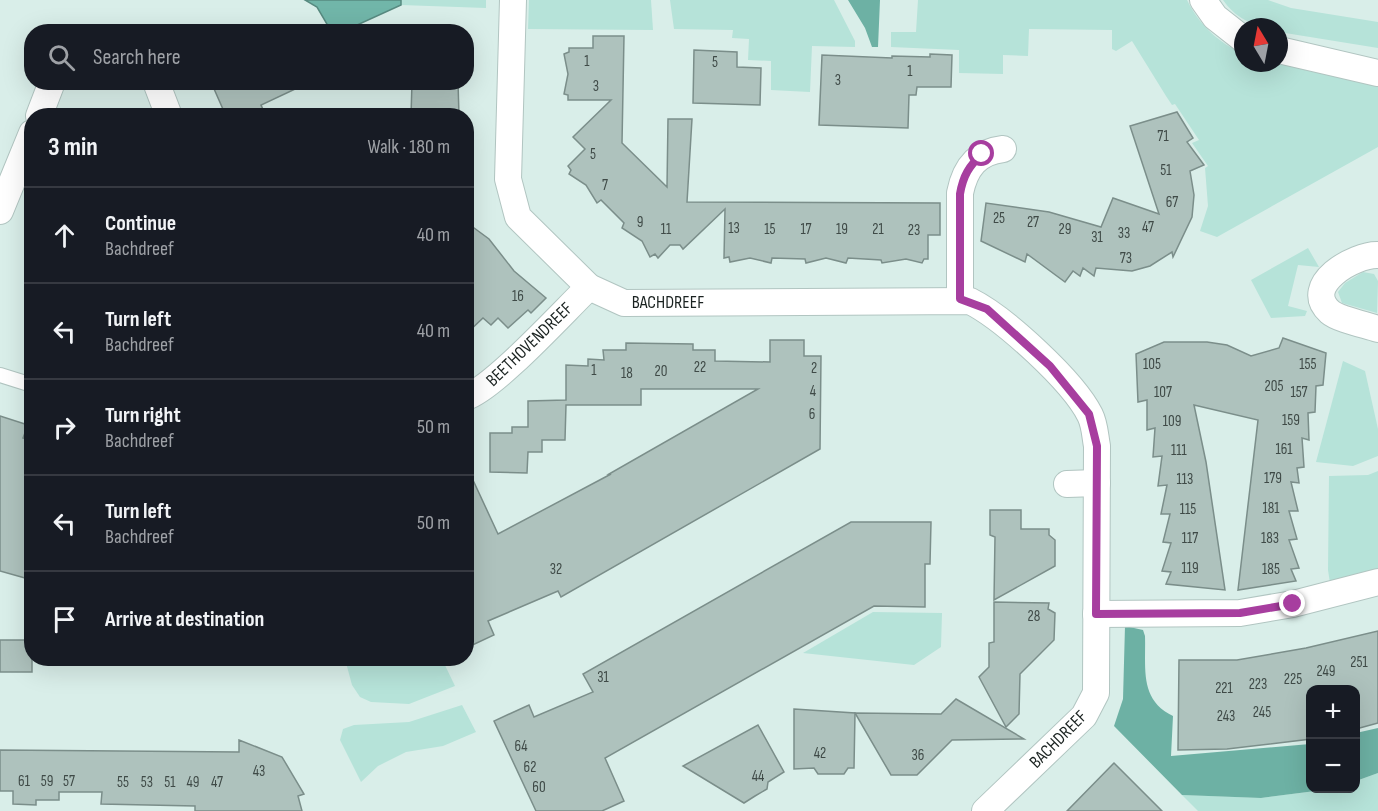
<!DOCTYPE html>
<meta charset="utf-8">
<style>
:root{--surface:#171b24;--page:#242831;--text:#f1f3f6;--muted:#9ea1a6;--line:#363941}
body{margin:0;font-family:"Sofia Sans Condensed",sans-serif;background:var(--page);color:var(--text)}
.controls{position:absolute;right:18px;bottom:18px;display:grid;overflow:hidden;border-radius:12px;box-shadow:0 6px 24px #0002}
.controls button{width:54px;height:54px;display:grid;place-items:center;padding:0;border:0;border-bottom:2px solid var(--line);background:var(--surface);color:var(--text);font:30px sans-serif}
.compass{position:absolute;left:1234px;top:18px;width:54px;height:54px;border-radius:50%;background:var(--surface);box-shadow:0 6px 24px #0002;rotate:350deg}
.stop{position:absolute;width:18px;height:18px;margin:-14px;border:4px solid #a73e9f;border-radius:50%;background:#fff}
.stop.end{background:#a73e9f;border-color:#fff;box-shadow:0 2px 6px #0008}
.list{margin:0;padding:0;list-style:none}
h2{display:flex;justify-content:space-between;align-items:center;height:78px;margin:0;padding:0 24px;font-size:26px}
h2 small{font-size:20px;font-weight:400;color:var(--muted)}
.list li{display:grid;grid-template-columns:39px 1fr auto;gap:18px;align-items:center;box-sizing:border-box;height:96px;padding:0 24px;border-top:2px solid var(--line)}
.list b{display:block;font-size:22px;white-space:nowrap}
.list p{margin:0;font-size:20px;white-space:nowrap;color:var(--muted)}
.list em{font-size:20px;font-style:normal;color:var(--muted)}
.icon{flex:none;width:33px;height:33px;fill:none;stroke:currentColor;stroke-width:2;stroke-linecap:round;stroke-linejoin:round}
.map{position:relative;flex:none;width:1378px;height:811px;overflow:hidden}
.search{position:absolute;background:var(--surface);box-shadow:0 6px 24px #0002;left:24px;top:24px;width:450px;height:66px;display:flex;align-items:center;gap:15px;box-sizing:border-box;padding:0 21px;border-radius:24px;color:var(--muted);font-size:22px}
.panel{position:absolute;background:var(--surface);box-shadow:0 6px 24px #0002;left:24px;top:108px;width:450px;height:558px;border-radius:24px}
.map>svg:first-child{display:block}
.green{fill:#b6e3d9}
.forest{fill:#6db1a4}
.water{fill:#71b6a9;stroke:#578a80;stroke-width:1.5}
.building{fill:#aec2bd;stroke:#7b8e8a;stroke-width:1.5}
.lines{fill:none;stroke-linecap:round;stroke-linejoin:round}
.lane-casing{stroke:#b1c5c1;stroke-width:16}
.street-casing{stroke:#b1c5c1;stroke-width:28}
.lane{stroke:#fff;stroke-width:14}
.street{stroke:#fff;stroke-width:26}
.route{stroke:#a73e9f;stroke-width:8}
.labels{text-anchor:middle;stroke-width:4.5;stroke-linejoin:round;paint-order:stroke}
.number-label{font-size:15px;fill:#3f4a47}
.street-label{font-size:18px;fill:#1a2220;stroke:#fff}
</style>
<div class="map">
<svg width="1378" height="811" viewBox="0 0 1378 811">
<rect width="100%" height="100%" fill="#d9eee9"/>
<!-- green -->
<g class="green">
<polygon points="401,0 486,0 486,8 401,5"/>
<polygon points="529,0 651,0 653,30 528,29"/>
<polygon points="670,0 834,0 855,41 855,47 812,46 810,92 771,90 771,61 748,60 749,39 732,38 733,30 674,29"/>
<path d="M918 0H1187C1198 23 1219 44 1243 53V63H1279L1378 84V147L1217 237 1200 231 1208 206 1205 168 1208 166 1192 143 1199 140 1175 104 1172 105 1166 96 1132 41 1116 51 1112 49V30L1029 29 1028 56 1003 55V74L959 73V50L891 47V32H916Z"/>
<path d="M1223 0H1268L1291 8 1378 22V48L1279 32V27C1255 27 1237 20 1223 0Z"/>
<polygon points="1308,248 1319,267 1298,265 1288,306 1307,311 1305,316 1271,318 1251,280"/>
<polygon points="1363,272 1374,274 1378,281 1377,313 1342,303 1338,292 1345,283"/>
<polygon points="1343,361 1365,371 1378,429 1378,456 1353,466 1316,462"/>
<polygon points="1378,471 1378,569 1330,583 1328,570 1329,476 1368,475"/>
<polygon points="873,612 942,613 941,647 914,665 803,653"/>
<polygon points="345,659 442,659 455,686 409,704 371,702 360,697 352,685"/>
<polygon points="462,705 476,732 443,746 406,752 378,766 361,782 340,740 343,729 354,725 409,722"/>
<polygon points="1378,773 1378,811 1198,811 1182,795 1261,798 1331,789 1356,788 1356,781"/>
</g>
<!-- forest -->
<g class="forest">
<polygon points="848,0 880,0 878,47 872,47 865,28"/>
<path d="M1125 626 1143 630 1145 636C1146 668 1139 700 1173 716L1171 756 1310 744V788L1331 789 1261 798 1182 795 1114 726 1123 699Z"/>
<polygon points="1378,728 1378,773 1356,781 1356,733"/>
</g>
<!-- water -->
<polygon class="water" points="305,0 401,0 401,5 344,31 331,31 317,7"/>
<!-- building -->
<g class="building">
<polygon points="593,36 624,36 622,143 667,187 668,119 692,119 687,202 940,203 940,235 928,235 928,259 924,259 922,263 906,259 882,263 881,260 848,258 846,263 826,258 806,263 805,259 772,258 771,263 750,258 730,262 729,257 724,258 725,209 683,249 680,245 670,245 658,258 655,254 650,257 642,241 622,228 624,223 601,200 597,203 586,185 569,174 571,170 568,166 585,149 573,137 611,100 568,100 568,95 564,94 568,74 564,54 569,52 569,48 593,48"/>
<polygon points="694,50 737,52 737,67 761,68 760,105 693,103"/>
<polygon points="930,54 952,55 951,87 917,87 916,95 909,95 908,128 819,125 822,55 892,58 892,56 930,57"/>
<polygon points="211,82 310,82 261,105 266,116 226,116"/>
<polygon points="412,82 458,82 459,116 411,116"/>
<polygon points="1177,112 1193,138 1187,142 1204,165 1190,171 1194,195 1192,217 1173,257 1172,252 1150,266 1132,271 1096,268 1094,276 1083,268 1080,276 1073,271 1065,282 1027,254 1025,262 981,241 986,203 1049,212 1101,227 1113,198 1159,214 1130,126"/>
<polygon points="466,222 489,239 514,271 546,298 531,313 528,310 508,328 498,318 491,325 483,318 466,334"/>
<polygon points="1283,338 1326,353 1323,385 1316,386 1315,412 1308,413 1309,440 1302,438 1304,467 1297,468 1299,483 1291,482 1298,511 1289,511 1297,539 1289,540 1299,568 1291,569 1296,581 1238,590 1258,420 1194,405 1206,462 1225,590 1166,584 1171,572 1162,571 1171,543 1163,542 1170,514 1161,514 1167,485 1158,486 1162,456 1153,457 1155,428 1147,430 1147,400 1138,402 1136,354 1164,342 1207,342 1227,345 1251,356 1279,348"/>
<polygon points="770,340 804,340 804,356 821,356 820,449 561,597 558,591 488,621 494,635 466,648 466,465 498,534 611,474 609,474 758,389 641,389 641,405 566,405 565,440 542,440 542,452 528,452 527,473 490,472 490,433 512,433 512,427 528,427 528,401 566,400 566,365 588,366 588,359 604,360 603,350 626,350 626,343 693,344 693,350 715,350 715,361 770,362"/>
<polygon points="0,416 28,425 23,438 32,441 32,580 0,571"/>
<polygon points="990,510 1021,510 1021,529 1049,529 1049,535 1055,540 1055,566 994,600 995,537 990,535"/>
<polygon points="851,522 931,522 930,564 925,564 925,607 874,606 605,758 624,801 602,811 536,811 494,721 529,705 534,717 593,692 583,674"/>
<polygon points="994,602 1049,603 1048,609 1055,613 1054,640 1020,674 1019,714 1006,727 979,677 989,667 989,643 994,642"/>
<polygon points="1378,631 1378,723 1356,729 1356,690 1311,690 1311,739 1227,749 1178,750 1179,660 1237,660 1306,648"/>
<rect x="0" y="640" width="32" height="32"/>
<polygon points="956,699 1024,739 952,740 917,775 891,775 855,713 941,714"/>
<polygon points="794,709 855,713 854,768 848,768 844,774 818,774 814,768 794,769"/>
<polygon points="758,725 784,772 768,782 767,789 755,796 744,803 683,766"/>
<polygon points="239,740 282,757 304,794 298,796 302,811 195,811 195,806 101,804 102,792 59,792 59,800 36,800 36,805 13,804 13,791 0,791 0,750 239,752"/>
<polygon points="1114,763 1162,811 1067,811"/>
</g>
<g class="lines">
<defs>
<polyline id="lane" points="0,375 32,385"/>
<g id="street">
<path d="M513 0 508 179 518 217 589 287 624 303 970 301C1004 318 1073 381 1090 415 1095 425 1095 436 1097 446L1096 693 1084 716 985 811"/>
<polyline points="1203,0 1215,17 1243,39"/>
<polyline points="1279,50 1378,73"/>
<polyline points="156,82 169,116"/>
<polyline points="39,116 52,82"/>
<polyline points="0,211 32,133"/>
<path d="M1378 255C1355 254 1300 285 1330 312 1338 319 1366 325 1378 329"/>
<path d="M960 299V193C965 168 977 152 1003 149"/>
<path d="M466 397C494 388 564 311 589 287"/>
<polyline points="1067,484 1097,483"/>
<polyline points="1096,614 1240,613 1293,604 1378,582"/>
</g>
</defs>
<!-- lane casing -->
<use href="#lane" class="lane-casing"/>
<!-- street casing -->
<use href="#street" class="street-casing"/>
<!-- lane -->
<use href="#lane" class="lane"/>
<!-- street -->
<use href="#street" class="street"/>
</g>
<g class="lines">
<!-- route -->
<path class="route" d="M982 154C969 166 963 176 960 194V299L987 309 1050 366 1089 414 1097 446 1096 614 1240 613 1293 604"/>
</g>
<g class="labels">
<!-- number labels -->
<g class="number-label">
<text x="587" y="66">1</text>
<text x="715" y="67">5</text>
<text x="910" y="76">1</text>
<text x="838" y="85">3</text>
<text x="596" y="91">3</text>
<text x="1163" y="141">71</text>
<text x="593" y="159">5</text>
<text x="1166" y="175">51</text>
<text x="605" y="190">7</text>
<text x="1172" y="207">67</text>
<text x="999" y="223">25</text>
<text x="640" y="227">9</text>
<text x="1033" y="227">27</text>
<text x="1148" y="232">47</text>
<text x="734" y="233">13</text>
<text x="666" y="234">11</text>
<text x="770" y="234">15</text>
<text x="806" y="234">17</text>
<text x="842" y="234">19</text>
<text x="878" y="234">21</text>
<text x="1065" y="234">29</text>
<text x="914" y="235">23</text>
<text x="1124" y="238">33</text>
<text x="1097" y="242">31</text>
<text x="1126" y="263">73</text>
<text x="518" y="301">16</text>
<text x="1152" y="369">105</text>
<text x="1308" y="369">155</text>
<text x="700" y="372">22</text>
<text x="814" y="373">2</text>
<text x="594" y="375">1</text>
<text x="661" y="376">20</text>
<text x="627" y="378">18</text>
<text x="1274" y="391">205</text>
<text x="813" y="396">4</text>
<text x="1163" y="397">107</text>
<text x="1299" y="397">157</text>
<text x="812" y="419">6</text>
<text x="1291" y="425">159</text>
<text x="1172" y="426">109</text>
<text x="1284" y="454">161</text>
<text x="1179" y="455">111</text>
<text x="1273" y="483">179</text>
<text x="1185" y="484">113</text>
<text x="1271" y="513">181</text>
<text x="1188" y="514">115</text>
<text x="1190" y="543">117</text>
<text x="1270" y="543">183</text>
<text x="1190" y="573">119</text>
<text x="556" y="574">32</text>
<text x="1271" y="574">185</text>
<text x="1034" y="621">28</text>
<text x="1359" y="667">251</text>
<text x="1326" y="676">249</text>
<text x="603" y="682">31</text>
<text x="1293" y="684">225</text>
<text x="1258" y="689">223</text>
<text x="1224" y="693">221</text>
<text x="1262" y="717">245</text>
<text x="1226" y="721">243</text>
<text x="521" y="751">64</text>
<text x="820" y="758">42</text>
<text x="918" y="760">36</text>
<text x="530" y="772">62</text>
<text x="259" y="776">43</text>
<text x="758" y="781">44</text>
<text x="24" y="786">61</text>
<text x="47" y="786">59</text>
<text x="69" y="786">57</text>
<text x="123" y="787">55</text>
<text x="147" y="787">53</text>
<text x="170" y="787">51</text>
<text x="193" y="787">49</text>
<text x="217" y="787">47</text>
<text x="539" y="792">60</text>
</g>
<!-- street labels -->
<g class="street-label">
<text x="668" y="308">BACHDREEF</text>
<text transform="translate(529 344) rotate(-44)" y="6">BEETHOVENDREEF</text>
<text transform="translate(1058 739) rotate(-45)" y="6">BACHDREEF</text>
</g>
</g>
</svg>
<div class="controls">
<button>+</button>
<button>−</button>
</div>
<svg class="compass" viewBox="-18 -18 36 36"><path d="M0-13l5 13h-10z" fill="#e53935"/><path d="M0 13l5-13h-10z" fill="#9ea1a6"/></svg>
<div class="stop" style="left:982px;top:154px"></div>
<div class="stop end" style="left:1293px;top:604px"></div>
<div class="search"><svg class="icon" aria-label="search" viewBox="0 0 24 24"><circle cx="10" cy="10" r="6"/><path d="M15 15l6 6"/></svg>Search here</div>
<section class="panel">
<h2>3 min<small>Walk · 180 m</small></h2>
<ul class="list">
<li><svg class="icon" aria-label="ahead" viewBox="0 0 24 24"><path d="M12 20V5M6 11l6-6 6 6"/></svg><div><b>Continue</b><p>Bachdreef</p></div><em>40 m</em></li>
<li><svg class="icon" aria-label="left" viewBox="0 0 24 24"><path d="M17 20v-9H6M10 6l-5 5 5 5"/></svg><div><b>Turn left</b><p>Bachdreef</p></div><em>40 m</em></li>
<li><svg class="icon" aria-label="right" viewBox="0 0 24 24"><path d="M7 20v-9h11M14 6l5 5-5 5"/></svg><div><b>Turn right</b><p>Bachdreef</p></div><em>50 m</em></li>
<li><svg class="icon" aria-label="left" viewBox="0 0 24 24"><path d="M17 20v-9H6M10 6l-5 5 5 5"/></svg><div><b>Turn left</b><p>Bachdreef</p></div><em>50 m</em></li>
<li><svg class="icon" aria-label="arrive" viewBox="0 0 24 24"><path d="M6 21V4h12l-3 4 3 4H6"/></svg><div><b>Arrive at destination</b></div></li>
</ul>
</section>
</div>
